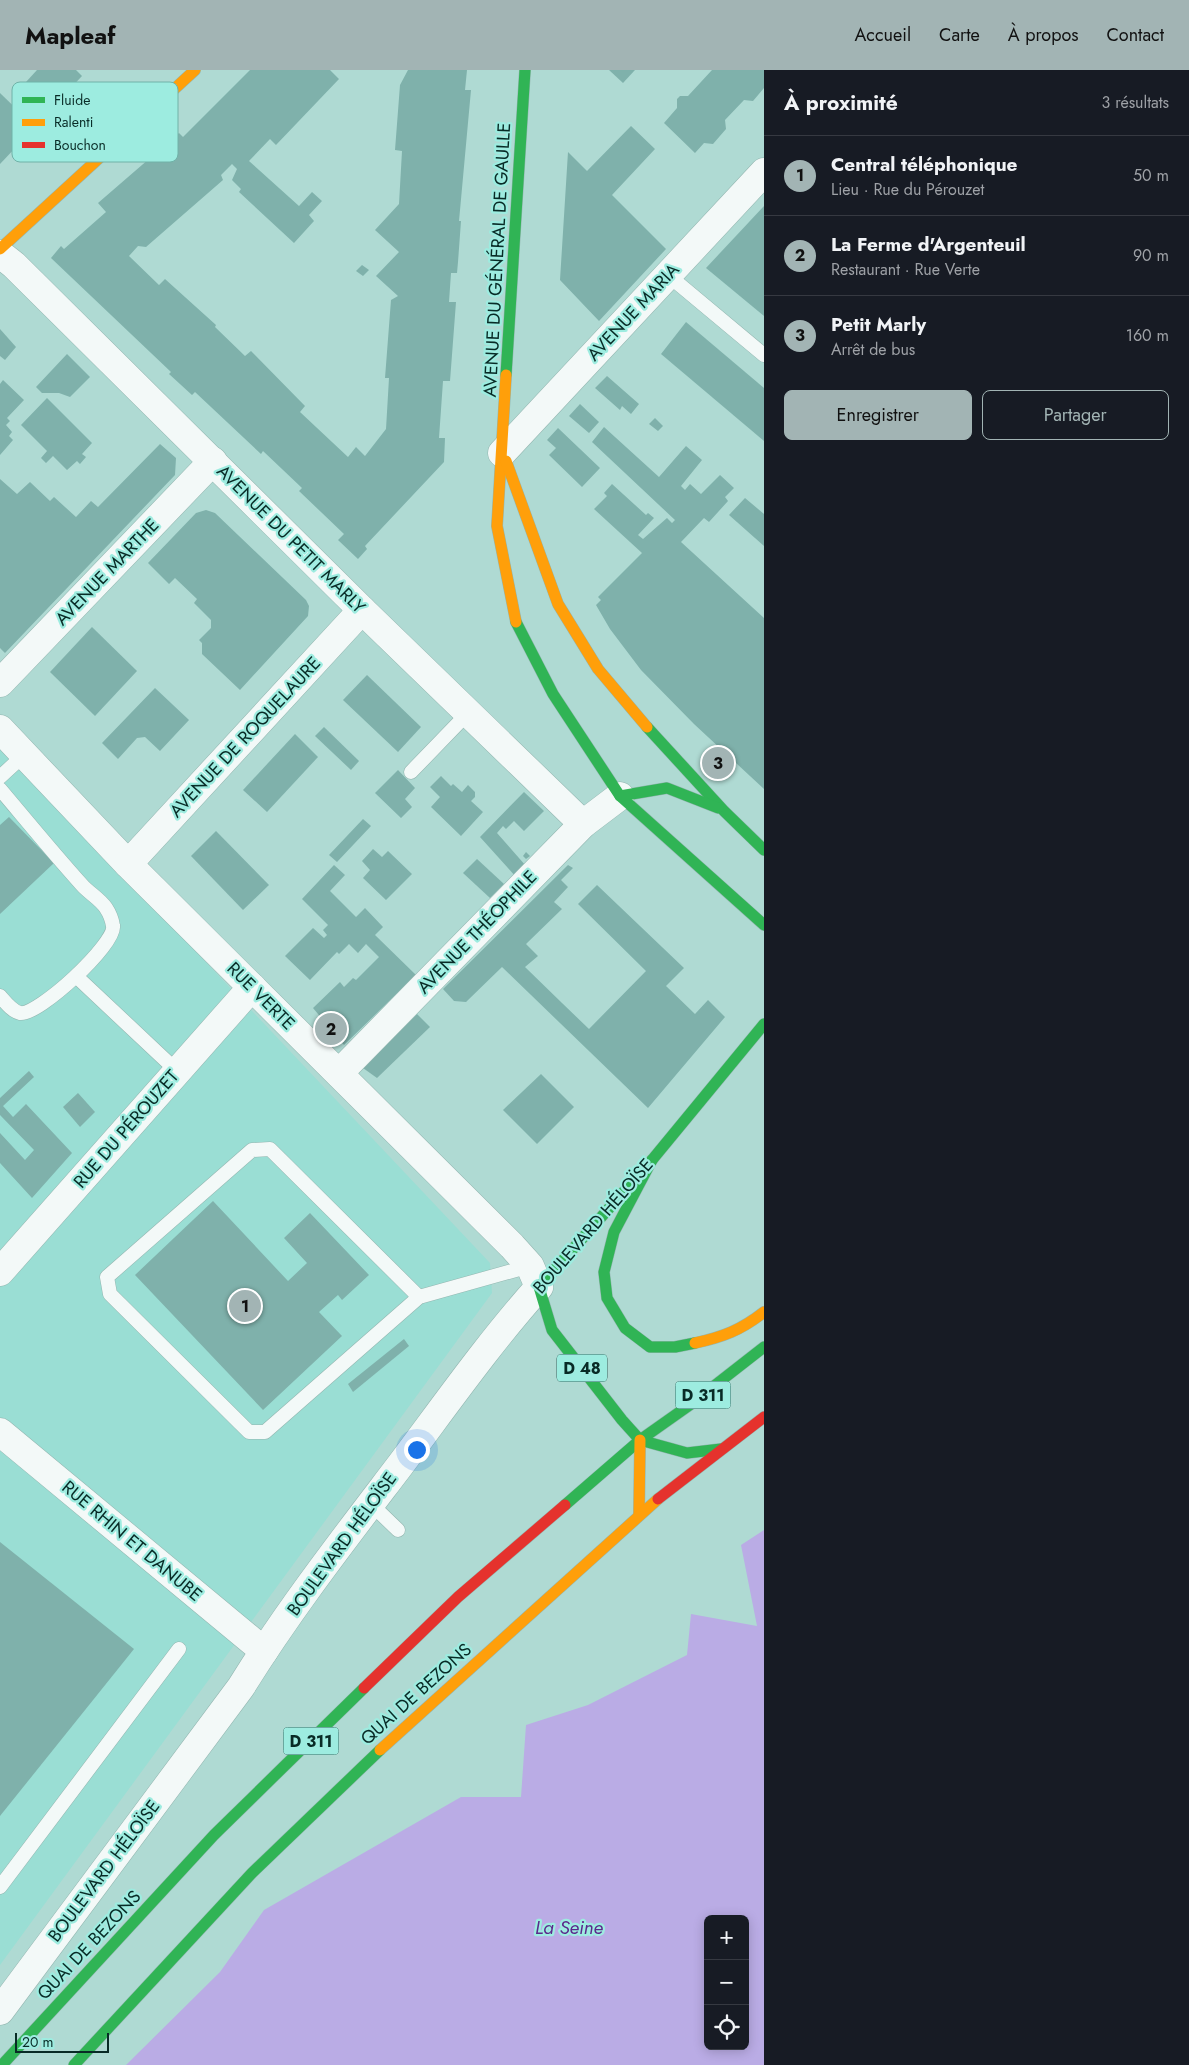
<!DOCTYPE html>
<html lang="fr">
<meta charset="utf-8">
<style>
:root{--surface:#171b24;--page:#242831;--text:#f1f3f6;--muted:#9ea1a6;--line:#363941;--accent:#a2b4b4}
body{margin:0;font-family:Jost,sans-serif;background:var(--page);color:var(--text)}
.controls{position:absolute;right:15px;bottom:15px;display:grid;overflow:hidden;border-radius:8px;box-shadow:0 2px 12px #0003}
.controls button{width:45px;height:45px;display:grid;place-items:center;padding:0;border:0;border-bottom:1px solid var(--line);background:var(--surface);color:var(--text);font:25px sans-serif}
.scale{position:absolute;left:15px;bottom:12px;width:94px;box-sizing:border-box;padding-left:5px;border:2px solid #082b26;border-top:0;font-size:14px;line-height:18px;white-space:nowrap;color:#082b26;-webkit-text-stroke:4px #9dece0;paint-order:stroke}
.you{position:absolute;left:416px;top:1379px;width:18px;height:18px;margin:-12px;border:4px solid #fff;border-radius:50%;background:#1a73e8;box-shadow:0 0 0 8px #1a73e833}
.badge{display:grid;place-items:center;width:32px;height:32px;border-radius:50%;background:var(--accent);color:#111;font-size:16px;font-weight:700}
.pin{position:absolute;translate:-50% -50%;border:2px solid #fff;box-shadow:0 1px 5px #0006}
.list{margin:0;padding:0;list-style:none}
h2{display:flex;justify-content:space-between;align-items:center;height:65px;margin:0;padding:0 20px;font-size:21px}
h2 small{font-size:16px;font-weight:400;color:var(--muted)}
.list li{display:grid;grid-template-columns:32px 1fr auto;gap:15px;align-items:center;box-sizing:border-box;height:80px;padding:0 20px;border-top:1px solid var(--line)}
.list b{display:block;font-size:19px;white-space:nowrap}
.list p{margin:0;font-size:16px;white-space:nowrap;color:var(--muted)}
.list em{font-size:16px;font-style:normal;color:var(--muted)}
.actions{display:flex;gap:10px;padding:15px 20px}
.actions a{flex:1;padding:11px 0;border:1px solid var(--accent);border-radius:8px;text-align:center;font-size:18px;color:var(--accent)}
.actions .main{background:var(--accent);color:#111}
.icon{flex:none;width:28px;height:28px;fill:none;stroke:currentColor;stroke-width:2;stroke-linecap:round;stroke-linejoin:round}
.map{position:relative;flex:none;width:764px;height:1995px;overflow:hidden}
header{display:flex;align-items:center;gap:30px;box-sizing:border-box;height:70px;padding:0 25px;background:var(--accent);color:#111}
header strong{font-size:24px}
nav{display:flex;gap:28px;margin-inline-start:auto;font-size:18px}
main{display:flex}
aside{flex:1;background:var(--surface)}
.map>svg:first-child{display:block}
.built{fill:#9aded4}
.water{fill:#baace5;fill-rule:evenodd}
.building{fill:#7fb1ab}
.lines{fill:none;stroke-linecap:round;stroke-linejoin:round}
.lane-casing{stroke:#93b6b0;stroke-width:15}
.street-casing{stroke:#93b6b0;stroke-width:29}
.fast-casing{stroke:#93b6b0;stroke-width:12}
.slow-casing{stroke:#93b6b0;stroke-width:12}
.jam-casing{stroke:#93b6b0;stroke-width:12}
.lane{stroke:#f3f9f8;stroke-width:14}
.street{stroke:#f3f9f8;stroke-width:28}
.fast{stroke:#30b455;stroke-width:11}
.slow{stroke:#ff9f0a;stroke-width:11}
.jam{stroke:#e5322d;stroke-width:11}
.labels{text-anchor:middle;stroke-width:4.5;stroke-linejoin:round;paint-order:stroke}
.shield{fill:#9dece0;stroke:#35655e;stroke-width:1}
.shield-label{font-size:16px;font-weight:bold;fill:#082b26}
.street-label{font-size:18px;fill:#082b26;stroke:#9dece0}
.water-label{font-size:19px;font-style:italic;fill:#5b298b;stroke:#9dece0}
.key{fill:#9dece0;stroke:#70b2a8;stroke-width:1}
.key-label{font-size:14px;fill:#082b26}
</style>
<header>
<strong>Mapleaf</strong>
<nav><a>Accueil</a><a>Carte</a><a>À propos</a><a>Contact</a></nav>
</header>
<main>
<div class="map">
<svg width="764" height="1995" viewBox="0 0 764 1995">
<rect width="100%" height="100%" fill="#afdad3"/>
<!-- built -->
<polygon class="built" points="0,674 490,1193 492,1223 0,1895"/>
<!-- water -->
<path class="water" d="M764 1460V1995H126L220 1902 264 1840 461 1727H521L526 1655 588 1635 687 1585 691 1544 757 1556 741 1475ZM708 1849H745V1976H708Z"/>
<!-- building -->
<g class="building">
<polygon points="37,0 76,0 82,6 53,37 26,12"/>
<polygon points="250,0 330,0 339,9 276,75 270,69 249,91 299,136 312,122 322,131 309,145 314,151 294,173 239,122 241,119 232,110 237,99 232,94 221,105 223,110 146,177 138,176 129,186 159,215 165,209 216,255 215,257 245,286 251,281 305,336 300,342 348,387 356,377 365,386 386,359 389,308 385,308 391,230 398,226 376,206 399,182 375,160 399,134 402,81 395,80 400,15 408,0 467,0 465,20 471,20 459,151 461,151 458,192 457,203 451,203 449,232 456,232 450,311 443,311 439,368 445,368 444,392 365,476 367,479 358,489 338,470 344,464 299,421 302,418 263,381 261,384 195,322 192,325 169,304 171,302 51,188 61,176 64,179 106,142 98,133 179,63 183,67"/>
<polygon points="609,0 635,0 623,13"/>
<polygon points="712,0 764,0 764,18 753,31 744,30 725,50 726,59 713,74 704,73 695,83 664,53 677,38 677,29 680,26 688,26"/>
<polygon points="0,23 35,57 0,94"/>
<polygon points="631,56 655,79 612,125 666,179 599,251 560,210 568,82 587,101"/>
<polygon points="764,136 764,246 706,198"/>
<polygon points="362,195 369,200 363,206 356,201"/>
<polygon points="686,252 764,318 764,371 661,284"/>
<polygon points="0,259 16,277 5,290 0,286"/>
<polygon points="67,284 90,307 70,327 59,323 42,323 36,317"/>
<polygon points="607,306 639,334 631,344 622,336 620,340 595,318"/>
<polygon points="3,310 24,330 7,348 10,351 6,355 12,362 9,366 13,370 0,385 0,314"/>
<polygon points="47,328 92,373 82,384 86,387 80,394 77,391 67,400 53,386 46,393 41,388 47,381 21,355"/>
<polygon points="580,334 599,352 589,363 569,346"/>
<polygon points="655,348 663,356 658,361 649,354"/>
<polygon points="604,357 659,407 686,376 702,390 681,416 685,420 690,414 701,424 720,405 734,418 725,427 728,431 709,452 704,448 681,472 764,548 764,719 694,654 641,600 610,559 596,535 601,530 598,527 642,483 594,439 607,426 604,423 612,414 646,445 648,443 654,448 638,465 643,469 667,448 672,453 675,450 592,372"/>
<polygon points="558,358 600,398 582,417 549,385 556,378 547,370"/>
<polygon points="160,374 176,388 175,405 5,583 0,578 0,409 17,424 30,412 50,431 54,427 76,447 91,431 98,437"/>
<polygon points="745,428 764,444 764,476 729,445"/>
<polygon points="206,440 215,443 306,530 309,536 308,546 240,620 202,584 202,573 199,570 211,558 211,550 194,533 197,529 175,508 169,514 148,493 196,443"/>
<polygon points="92,557 137,601 95,646 50,602"/>
<polygon points="367,605 421,657 398,682 343,630"/>
<polygon points="155,618 189,650 160,681 145,667 137,668 118,689 102,673"/>
<polygon points="324,657 359,691 351,700 315,666"/>
<polygon points="295,664 318,687 267,742 243,720"/>
<polygon points="398,700 415,718 405,729 412,737 401,748 375,723"/>
<polygon points="441,706 451,716 453,714 462,722 468,715 475,722 475,727 471,731 483,742 461,766 431,737 440,727 430,717"/>
<polygon points="524,722 544,741 524,761 514,751 506,759 503,756 497,763 526,796 516,807 480,767"/>
<polygon points="9,747 54,793 0,844 0,755"/>
<polygon points="363,749 371,756 337,792 329,785"/>
<polygon points="216,761 269,815 243,840 191,786"/>
<polygon points="373,779 382,787 388,781 412,804 386,830 363,808 370,800 362,791"/>
<polygon points="526,782 530,786 526,789 523,786"/>
<polygon points="477,789 504,814 490,828 463,803"/>
<polygon points="334,795 345,805 330,821 356,847 365,838 383,857 375,865 416,905 344,975 313,938 340,912 344,917 353,908 356,910 379,887 366,874 358,883 349,874 339,884 337,882 310,910 285,886 313,858 324,868 327,865 323,860 328,855 302,829"/>
<polygon points="568,795 573,798 561,810 568,817 554,832 562,839 526,874 538,886 525,897 562,933 589,959 646,901 578,834 597,815 684,898 666,916 695,944 708,930 725,947 648,1038 502,897 466,932 454,931 443,919"/>
<polygon points="417,944 430,957 377,1008 363,998"/>
<polygon points="29,1001 34,1007 3,1036 13,1047 26,1034 72,1083 32,1128 0,1093 0,1063 25,1090 34,1080 0,1045 0,1028"/>
<polygon points="541,1004 574,1037 537,1074 503,1040"/>
<polygon points="78,1023 95,1042 80,1057 63,1037"/>
<polygon points="213,1131 288,1211 307,1193 284,1168 310,1143 369,1205 342,1230 338,1225 319,1242 342,1266 263,1340 135,1205"/>
<polygon points="404,1269 409,1276 353,1322 348,1314"/>
<polygon points="0,1472 134,1579 0,1746"/>
</g>
<g class="lines">
<defs>
<g id="lane">
<polyline points="668,205 764,285"/>
<polyline points="411,702 468,643"/>
<polyline points="0,707 24,685"/>
<path d="M0 719C27 751 54 784 82 815 89 823 100 829 106 838 110 844 112 849 113 856 116 874 38 946 20 943 12 941 6 933 0 926"/>
<polyline points="77,907 177,1001"/>
<polyline points="419,1227 270,1079 252,1080 107,1207 110,1224 249,1362 265,1362 419,1227 530,1196"/>
<polyline points="371,1434 398,1460"/>
<polyline points="0,1817 179,1579"/>
</g>
<g id="street">
<polyline points="0,184 14,195 362,540 583,754"/>
<polyline points="502,383 764,102"/>
<polyline points="0,613 213,391"/>
<path d="M0 659 128 794 512 1176 530 1196 539 1217C488 1274 444 1337 398 1398 344 1469 288 1541 241 1617L0 1941"/>
<polyline points="128,794 362,540"/>
<polyline points="339,1003 583,754 620,726"/>
<polyline points="0,1202 252,917"/>
<polyline points="0,1362 264,1581"/>
</g>
<g id="fast">
<polyline points="506,305 525,0"/>
<polyline points="516,552 553,624 620,726 764,855"/>
<polyline points="647,657 724,741 764,780"/>
<polyline points="620,726 667,718 718,738"/>
<polyline points="652,1090 614,1162 604,1202 607,1228 625,1258 650,1277 675,1277 695,1273"/>
<polyline points="539,1217 652,1090 764,954"/>
<polyline points="539,1217 552,1260 622,1350 640,1370 687,1383 721,1379"/>
<polyline points="565,1435 640,1370 691,1334 764,1277"/>
<polyline points="2,1995 214,1765 364,1618"/>
<polyline points="74,1995 252,1803 380,1680"/>
</g>
<g id="slow">
<polyline points="0,179 195,0"/>
<polyline points="506,305 497,456 516,552"/>
<polyline points="506,391 558,534 598,599 647,657"/>
<path d="M695 1273C723 1267 741 1260 764 1242"/>
<polyline points="639,1445 640,1370"/>
<polyline points="380,1680 658,1429"/>
</g>
<g id="jam">
<polyline points="658,1429 764,1347"/>
<polyline points="364,1618 458,1527 565,1435"/>
</g>
</defs>
<!-- lane casing -->
<use href="#lane" class="lane-casing"/>
<!-- street casing -->
<use href="#street" class="street-casing"/>
<!-- fast casing -->
<use href="#fast" class="fast-casing"/>
<!-- slow casing -->
<use href="#slow" class="slow-casing"/>
<!-- jam casing -->
<use href="#jam" class="jam-casing"/>
<!-- lane -->
<use href="#lane" class="lane"/>
<!-- street -->
<use href="#street" class="street"/>
<!-- fast -->
<use href="#fast" class="fast"/>
<!-- slow -->
<use href="#slow" class="slow"/>
<!-- jam -->
<use href="#jam" class="jam"/>
</g>
<g class="labels">
<!-- shield labels -->
<g class="shield">
<rect x="557" y="1284.5" width="50" height="27" rx="4"/>
<rect x="675.5" y="1311.5" width="55" height="27" rx="4"/>
<rect x="283.5" y="1657.5" width="55" height="27" rx="4"/>
</g>
<g class="shield-label">
<text x="582" y="1304">D 48</text>
<text x="703" y="1331">D 311</text>
<text x="311" y="1677">D 311</text>
</g>
<!-- street labels -->
<g class="street-label">
<text transform="translate(497 190) rotate(-87)" y="6">AVENUE DU GÉNÉRAL DE GAULLE</text>
<text transform="translate(633 242) rotate(-47)" y="6">AVENUE MARIA</text>
<text transform="translate(291 469) rotate(45)" y="6">AVENUE DU PETIT MARLY</text>
<text transform="translate(107 502) rotate(-46)" y="6">AVENUE MARTHE</text>
<text transform="translate(245 667) rotate(-47)" y="6">AVENUE DE ROQUELAURE</text>
<text transform="translate(477 862) rotate(-46)" y="6">AVENUE THÉOPHILE</text>
<text transform="translate(261 926) rotate(45)" y="6">RUE VERTE</text>
<text transform="translate(126 1059) rotate(-49)" y="6">RUE DU PÉROUZET</text>
<text transform="translate(593 1156) rotate(-49)" y="6">BOULEVARD HÉLOÏSE</text>
<text transform="translate(132 1471) rotate(40)" y="6">RUE RHIN ET DANUBE</text>
<text transform="translate(342 1474) rotate(-54)" y="6">BOULEVARD HÉLOÏSE</text>
<text transform="translate(416 1624) rotate(-42)" y="6">QUAI DE BEZONS</text>
<text transform="translate(104 1801) rotate(-53)" y="6">BOULEVARD HÉLOÏSE</text>
<text transform="translate(89 1875) rotate(-47)" y="6">QUAI DE BEZONS</text>
</g>
<!-- water labels -->
<g class="water-label">
<text x="569" y="1864">La Seine</text>
</g>
</g>
<!-- legend -->
<rect x="12" y="12" width="166" height="80" rx="8" class="key"/>
<rect x="22" y="27" width="23" height="6" fill="#30b455"/>
<rect x="22" y="49" width="23" height="7" fill="#ff9f0a"/>
<rect x="22" y="72" width="23" height="6" fill="#e5322d"/>
<g class="key-label">
<text x="54" y="35">Fluide</text>
<text x="54" y="57">Ralenti</text>
<text x="54" y="80">Bouchon</text>
</g>
</svg>
<div class="controls">
<button>+</button>
<button>−</button>
<button><svg class="icon" aria-label="locate" viewBox="0 0 24 24"><circle cx="12" cy="12" r="6"/><path d="M12 2v4M12 18v4M2 12h4M18 12h4"/></svg></button>
</div>
<div class="scale">20 m</div>
<div class="you"></div>
<div class="pin badge" style="left:245px;top:1236px">1</div>
<div class="pin badge" style="left:331px;top:959px">2</div>
<div class="pin badge" style="left:718px;top:693px">3</div>
</div>
<aside>
<h2>À proximité<small>3 résultats</small></h2>
<ul class="list">
<li><span class="badge">1</span><div><b>Central téléphonique</b><p>Lieu · Rue du Pérouzet</p></div><em>50 m</em></li>
<li><span class="badge">2</span><div><b>La Ferme d'Argenteuil</b><p>Restaurant · Rue Verte</p></div><em>90 m</em></li>
<li><span class="badge">3</span><div><b>Petit Marly</b><p>Arrêt de bus</p></div><em>160 m</em></li>
</ul>
<div class="actions"><a class="main">Enregistrer</a><a>Partager</a></div>
</aside>
</main>
